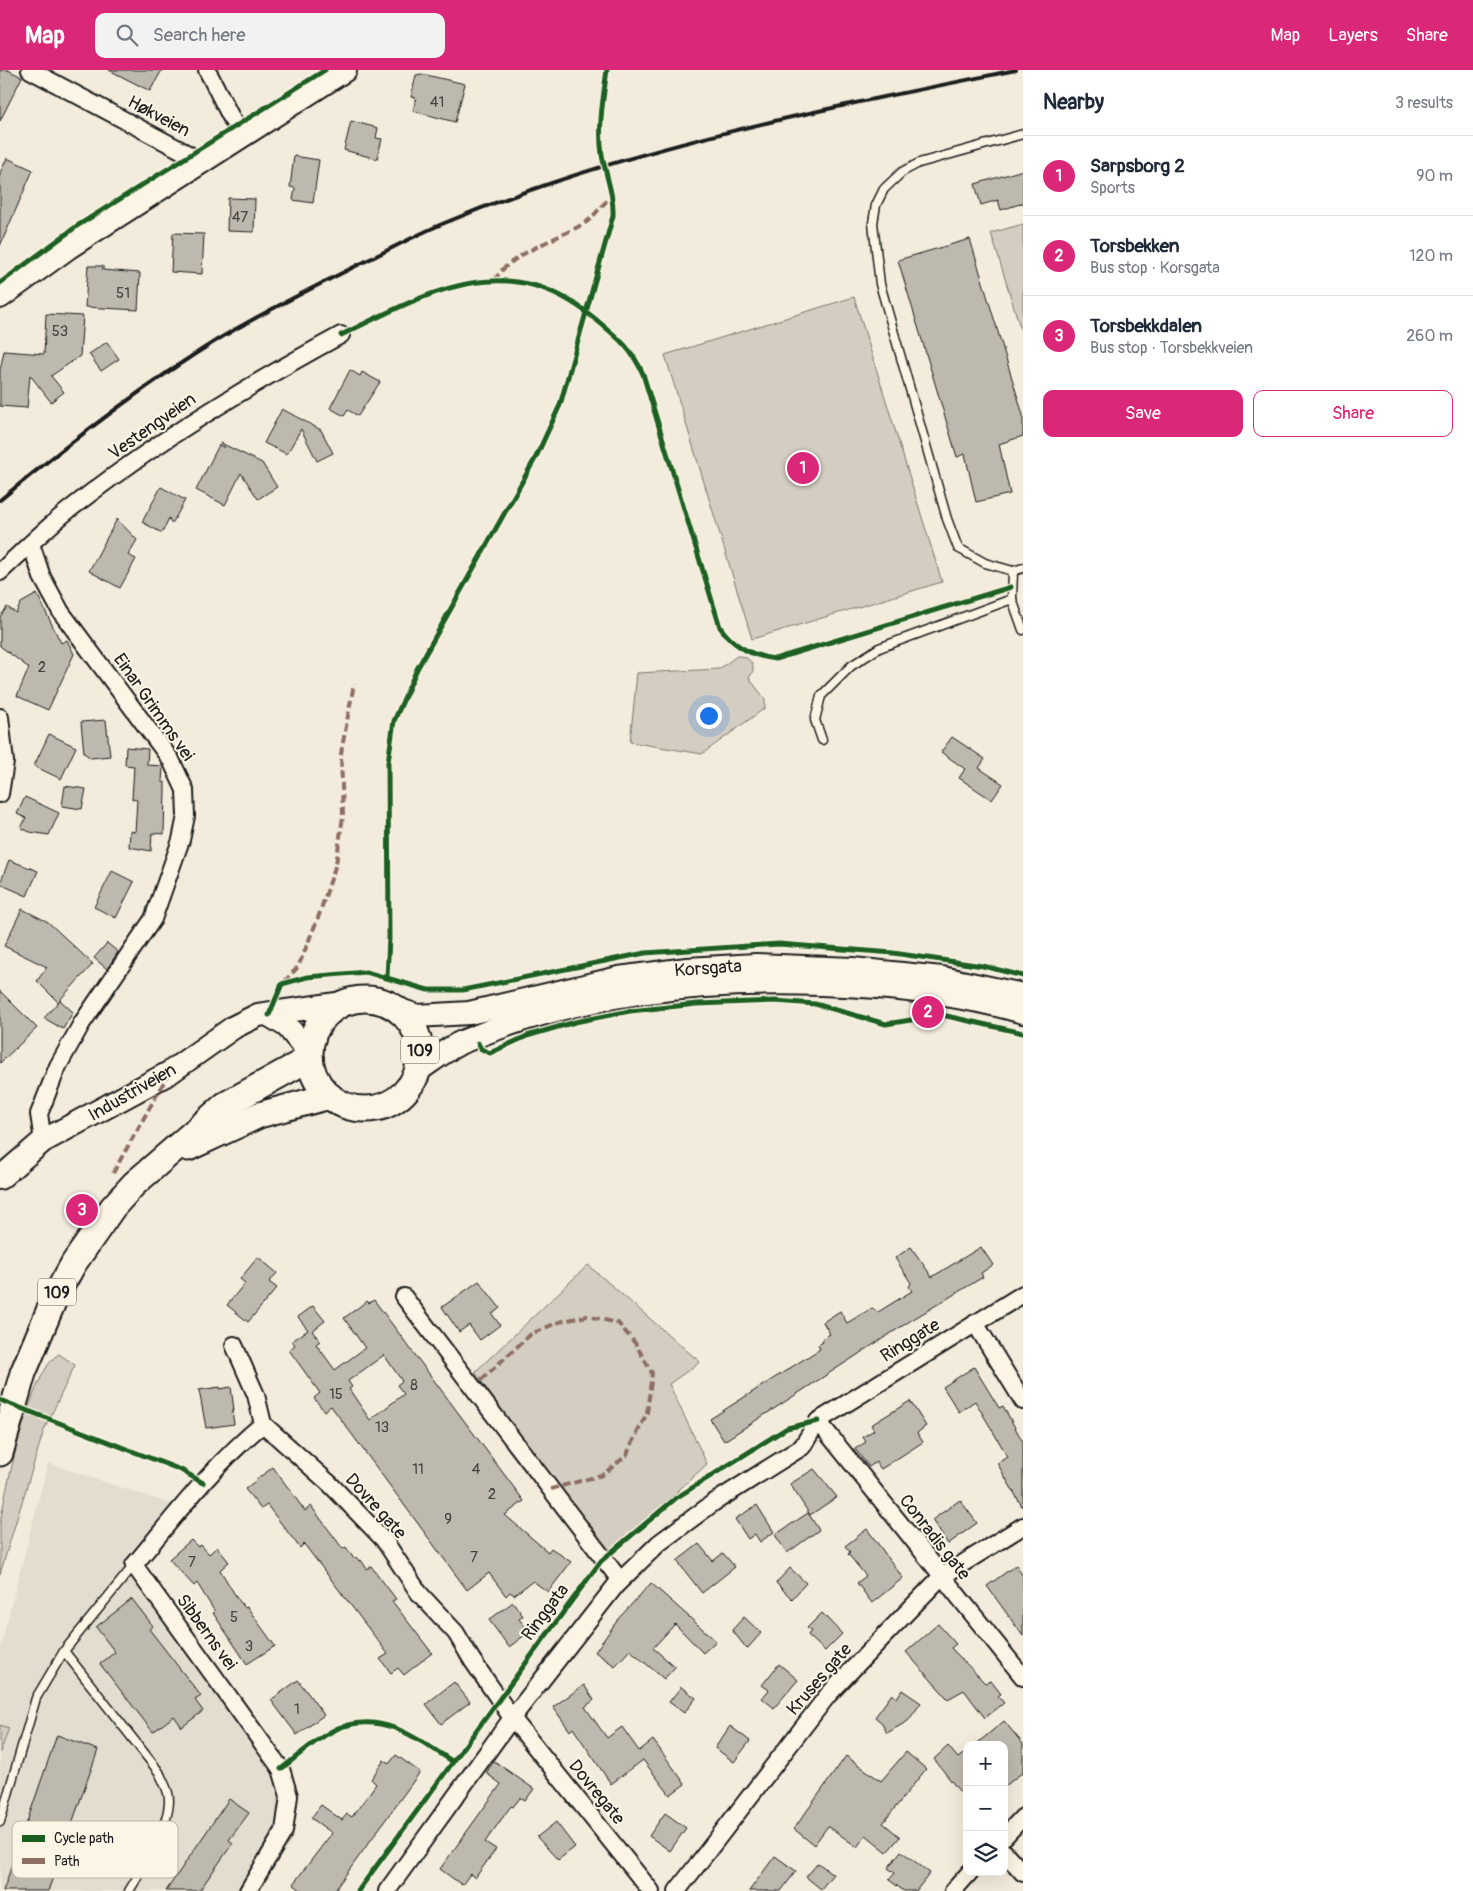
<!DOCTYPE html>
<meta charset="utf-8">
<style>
:root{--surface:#fff;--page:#f2f2f3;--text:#1f2937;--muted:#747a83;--line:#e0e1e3;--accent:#db2777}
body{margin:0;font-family:Pangolin,sans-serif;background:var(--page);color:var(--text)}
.controls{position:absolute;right:15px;bottom:15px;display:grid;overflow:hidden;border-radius:10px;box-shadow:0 5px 20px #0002}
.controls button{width:45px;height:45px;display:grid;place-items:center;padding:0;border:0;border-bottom:1px solid var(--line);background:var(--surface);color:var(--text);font:25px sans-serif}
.you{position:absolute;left:708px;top:645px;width:18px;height:18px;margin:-12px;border:4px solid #fff;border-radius:50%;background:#1a73e8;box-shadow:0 0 0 8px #1a73e833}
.badge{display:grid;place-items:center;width:32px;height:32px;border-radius:50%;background:var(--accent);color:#fff;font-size:16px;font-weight:700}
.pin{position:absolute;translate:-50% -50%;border:2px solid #fff;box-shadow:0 1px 5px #0006}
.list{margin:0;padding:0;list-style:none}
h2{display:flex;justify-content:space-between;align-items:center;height:65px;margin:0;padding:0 20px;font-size:21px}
h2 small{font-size:16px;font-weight:400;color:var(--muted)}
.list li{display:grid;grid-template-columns:32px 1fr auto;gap:15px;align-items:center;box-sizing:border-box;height:80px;padding:0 20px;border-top:1px solid var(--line)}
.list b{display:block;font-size:19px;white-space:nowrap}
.list p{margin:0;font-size:16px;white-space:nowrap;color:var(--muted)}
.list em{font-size:16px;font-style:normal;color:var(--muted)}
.actions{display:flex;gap:10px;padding:15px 20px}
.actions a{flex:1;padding:11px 0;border:1px solid var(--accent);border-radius:10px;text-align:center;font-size:18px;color:var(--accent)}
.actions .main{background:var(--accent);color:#fff}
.icon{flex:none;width:28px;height:28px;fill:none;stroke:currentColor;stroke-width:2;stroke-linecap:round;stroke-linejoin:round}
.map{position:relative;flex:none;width:1023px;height:1821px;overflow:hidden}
header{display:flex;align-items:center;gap:30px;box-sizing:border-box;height:70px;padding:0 25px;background:var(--accent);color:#fff}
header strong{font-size:24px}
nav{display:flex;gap:28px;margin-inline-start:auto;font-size:18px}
.search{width:350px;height:45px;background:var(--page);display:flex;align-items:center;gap:12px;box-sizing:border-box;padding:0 18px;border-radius:10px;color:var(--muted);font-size:19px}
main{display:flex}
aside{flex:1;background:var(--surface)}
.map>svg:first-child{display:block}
.built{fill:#e3ddcf}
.green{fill:#d3cec1;stroke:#78756e}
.building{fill:#beb9ae;stroke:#1c1c1c;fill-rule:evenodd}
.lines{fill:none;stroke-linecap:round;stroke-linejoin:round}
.lane-casing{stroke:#1c1c1c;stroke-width:11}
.street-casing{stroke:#1c1c1c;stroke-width:20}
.secondary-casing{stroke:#1c1c1c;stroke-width:26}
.primary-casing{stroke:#1c1c1c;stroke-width:29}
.lane{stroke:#fcf5e5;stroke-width:8}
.street{stroke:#fcf5e5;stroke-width:16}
.secondary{stroke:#fcf5e5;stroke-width:22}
.primary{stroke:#fcf5e5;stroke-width:25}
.rail{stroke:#1c1c1c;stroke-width:4}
.quiet{stroke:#8d6e63;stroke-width:4;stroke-dasharray:8 4;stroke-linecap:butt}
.cycleway-casing{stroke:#fcf5e5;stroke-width:8}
.cycleway{stroke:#1b5e20;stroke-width:5}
.labels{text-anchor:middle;stroke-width:4;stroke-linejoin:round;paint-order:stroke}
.number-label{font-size:15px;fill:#444340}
.shield{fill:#fcf5e5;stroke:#5f5d58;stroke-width:1}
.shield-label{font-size:16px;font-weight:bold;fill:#1c1c1c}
.street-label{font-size:18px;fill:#1c1c1c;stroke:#fcf5e5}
.key{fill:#fcf5e5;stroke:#b9b4a9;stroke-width:1}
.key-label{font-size:14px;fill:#1c1c1c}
</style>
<header>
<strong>Map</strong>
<div class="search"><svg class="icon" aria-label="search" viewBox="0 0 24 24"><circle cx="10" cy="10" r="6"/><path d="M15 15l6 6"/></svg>Search here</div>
<nav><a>Map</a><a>Layers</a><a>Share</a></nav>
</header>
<main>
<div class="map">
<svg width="1023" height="1821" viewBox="0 0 1023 1821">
<rect width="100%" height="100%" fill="#f3ecdd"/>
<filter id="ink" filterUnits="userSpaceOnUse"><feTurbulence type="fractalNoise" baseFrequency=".02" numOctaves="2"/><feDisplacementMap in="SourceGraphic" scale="10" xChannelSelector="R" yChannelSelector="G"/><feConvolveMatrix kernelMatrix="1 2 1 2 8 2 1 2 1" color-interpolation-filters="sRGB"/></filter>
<g filter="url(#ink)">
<!-- built -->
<polygon class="built" points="48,1393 183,1438 134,1495 281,1699 284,1761 241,1821 0,1821 0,1579"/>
<!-- green -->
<g class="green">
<polygon points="1023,154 1023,267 991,163"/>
<polygon points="854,227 942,512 752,569 665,285"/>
<path d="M737 586C751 586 758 597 749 608L765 629V638L702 684 630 672 637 603 719 599Z"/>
<polygon points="588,1195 700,1292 669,1314 707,1394 604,1489 475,1302"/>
<path d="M59 1284 75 1295 44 1360 0 1504C0 1488 0 1470 0 1454 5 1421 31 1299 59 1284Z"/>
<polygon points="0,1655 9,1658 0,1683"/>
</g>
<!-- building -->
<g class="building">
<polygon points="0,0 8,0 22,7 0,51"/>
<polygon points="109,0 162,0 150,21"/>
<polygon points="422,4 465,14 455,52 413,41 416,28 411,27 416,5"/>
<polygon points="351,51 378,58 376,68 382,69 377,89 344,80"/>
<polygon points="294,86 319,90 313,133 293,130 295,118 290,117"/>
<polygon points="7,88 33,100 0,176 0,103"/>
<polygon points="1023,100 1023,133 1001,140 998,130 981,135 975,114"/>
<polygon points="228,128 255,129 254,162 227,161"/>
<polygon points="173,163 204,164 202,204 171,202"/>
<polygon points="970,169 1023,345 1023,366 999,374 1010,424 976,432 965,384 957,387 898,190"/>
<polygon points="88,196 103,196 103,200 140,203 138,240 85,237"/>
<polygon points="46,244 83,246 80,286 51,306 64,322 51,332 30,305 27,338 0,336 0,300 4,281 44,284"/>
<polygon points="107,272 119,289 101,301 89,284"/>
<polygon points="350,300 360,306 362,302 380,312 358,346 348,340 344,346 330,338"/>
<polygon points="282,339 321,360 333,383 317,391 301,359 287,384 264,373"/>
<polygon points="221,373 262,393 277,417 258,429 241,403 225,435 196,420 219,375 225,378"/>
<polygon points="161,417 185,430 172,454 169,448 162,463 142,452"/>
<polygon points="117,449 137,470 128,485 136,489 120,518 89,501"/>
<polygon points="37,524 61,573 67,570 74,584 48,640 17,626 29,598 0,576 0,547 7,537 16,543 21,533"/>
<polygon points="106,650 110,686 91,688 84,683 81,652"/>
<polygon points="49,664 76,677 61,709 34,696"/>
<polygon points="952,667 985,689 979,698 1003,714 992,730 959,708 965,699 941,682"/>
<polygon points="126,677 148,679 147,695 163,696 162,712 165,712 165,719 164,764 152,763 151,781 129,777 130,761 135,762 137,730 132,729 134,696 125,695"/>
<polygon points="65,716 86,719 82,739 62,736"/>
<polygon points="25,727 59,743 49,765 30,762 21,758 26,748 17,744"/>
<polygon points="9,790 38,801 27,826 0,814"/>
<polygon points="112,801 134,812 116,848 94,837"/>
<polygon points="22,839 48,852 93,894 58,932 37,911 47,897 4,876"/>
<polygon points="107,873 118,882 107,899 94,888"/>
<polygon points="0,921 37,958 0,993"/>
<polygon points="60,930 73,942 63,959 44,948"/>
<polygon points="911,1177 932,1207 981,1177 993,1195 981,1203 983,1207 910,1251 724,1371 710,1349 820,1279 818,1275 823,1272 822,1269 830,1264 823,1252 840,1241 847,1253 872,1238 878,1242 912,1221 909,1217 911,1213 895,1188"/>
<polygon points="258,1187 277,1203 269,1212 277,1218 248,1252 227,1235 245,1213 240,1209"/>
<polygon points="479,1211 500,1238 492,1244 500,1255 480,1270 469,1255 459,1262 442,1237"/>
<path d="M374 1230 524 1431 505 1445 548 1482 551 1478 571 1492 548 1522 533 1511 514 1525 510 1522 506 1526 489 1503 467 1520 331 1336 324 1341 314 1328 320 1323 289 1280 295 1275 292 1271 308 1260 298 1247 313 1236 325 1251 312 1261 320 1271 316 1274 335 1300 365 1278 344 1248 367 1231 369 1233ZM384 1285 402 1311 397 1315 404 1324 370 1350 349 1319 352 1317 348 1311Z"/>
<polygon points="974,1297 999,1338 1003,1336 1023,1372 1023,1438 997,1393 1008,1387 975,1331 959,1342 943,1317"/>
<polygon points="220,1317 220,1319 231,1317 234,1340 232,1341 234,1354 206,1358 199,1320"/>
<polygon points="910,1331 926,1356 917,1363 923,1372 881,1399 876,1392 869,1397 855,1379 866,1372 863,1367 874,1360 871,1355"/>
<polygon points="273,1397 305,1441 311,1436 343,1479 346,1477 354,1489 356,1487 359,1491 361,1490 367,1499 371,1496 396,1529 392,1531 432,1583 404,1605 398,1598 391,1603 380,1589 388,1584 304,1474 300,1478 267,1435 261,1439 245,1419"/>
<polygon points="814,1399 837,1427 810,1445 790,1414"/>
<polygon points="960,1430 977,1453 948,1474 932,1450"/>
<polygon points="757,1435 774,1462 760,1472 755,1464 748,1469 735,1449"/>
<polygon points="808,1443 819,1460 787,1483 775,1465"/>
<polygon points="867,1459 903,1508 872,1533 857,1513 866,1506 848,1484 850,1482 845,1476"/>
<polygon points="191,1470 198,1477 201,1475 209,1484 217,1477 229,1492 220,1500 237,1528 245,1538 247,1537 275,1576 247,1594 213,1543 215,1542 197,1513 194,1516 169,1489"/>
<polygon points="699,1474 713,1491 723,1483 735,1497 702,1523 677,1491"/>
<polygon points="1016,1495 1023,1506 1023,1566 987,1516"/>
<polygon points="790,1498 806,1513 792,1529 776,1513"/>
<polygon points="651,1513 716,1571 703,1583 675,1554 653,1578 675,1597 664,1609 630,1580 615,1596 595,1582 619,1548"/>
<polygon points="132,1529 153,1556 149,1559 201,1626 195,1630 203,1641 182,1657 174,1646 153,1662 100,1594 115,1582 96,1557"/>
<polygon points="513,1532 523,1546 519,1549 529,1562 509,1577 489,1550"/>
<polygon points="822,1543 842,1564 825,1581 808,1565 811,1561 807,1558"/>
<polygon points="744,1547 761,1563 747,1579 732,1560"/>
<polygon points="938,1554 956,1574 951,1578 985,1613 991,1611 1001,1624 998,1626 1004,1633 985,1648 964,1620 948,1629 906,1582"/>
<polygon points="779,1594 798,1610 774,1638 762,1628 769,1620 762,1615"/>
<polygon points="298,1610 324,1645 297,1665 271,1630"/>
<polygon points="454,1612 470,1632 441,1654 426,1634"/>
<polygon points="584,1615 594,1630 585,1637 607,1668 622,1657 639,1681 653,1670 685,1714 670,1725 643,1690 611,1714 573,1658 570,1661 553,1637"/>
<polygon points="681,1617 696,1628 684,1643 669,1632"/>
<polygon points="902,1620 921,1633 908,1651 887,1663 882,1653 875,1647 892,1624 897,1628"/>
<polygon points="1004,1651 1023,1674 1023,1702 1004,1717 1004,1675 975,1675"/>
<polygon points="730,1656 750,1671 734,1692 715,1678"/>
<polygon points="57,1665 98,1680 48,1821 3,1821"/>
<polygon points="948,1676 958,1688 967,1681 967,1731 934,1689"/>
<polygon points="906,1682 926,1699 883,1753 900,1767 887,1782 866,1765 857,1777 828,1756 814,1775 794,1759 846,1686 881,1711"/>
<polygon points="396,1685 420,1702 334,1821 302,1821 293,1814 332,1763 311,1748 321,1735 342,1750 347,1744 352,1747 376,1714 371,1709 384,1690 389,1694"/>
<polygon points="494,1691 534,1719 525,1731 520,1728 513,1737 511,1736 485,1772 496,1779 475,1808 470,1804 462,1815 440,1799 501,1714 486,1703"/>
<polygon points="229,1729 249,1743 229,1770 233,1773 199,1821 166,1821"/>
<polygon points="665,1743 686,1758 670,1781 649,1766"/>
<polygon points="556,1752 575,1777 558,1790 537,1767"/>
<polygon points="901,1781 930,1803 916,1821 904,1821 889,1810 895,1803 888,1798"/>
<polygon points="775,1786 796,1801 781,1821 749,1821"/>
<polygon points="818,1793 833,1804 821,1819 806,1807"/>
</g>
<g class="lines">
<defs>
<g id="lane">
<polyline points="1013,501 985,493 958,478 947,449 880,214 873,153 876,135 884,119 902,102 919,93 1023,64"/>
<polyline points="1012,529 1013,501 1023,498"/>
<polyline points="822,670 815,650 821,626 851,596 879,578 1012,529 1023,560"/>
<path d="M64 1581 159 1702C162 1709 166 1716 168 1723 175 1748 142 1800 129 1821"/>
<polyline points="0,1752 36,1628 64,1581 134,1495"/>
</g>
<g id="street">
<polyline points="30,0 190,85"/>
<polyline points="207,0 241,67"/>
<polyline points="31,474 42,507 61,542 171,690 185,720 186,746 181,770 153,849 82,953 58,996 39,1044 43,1071"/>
<path d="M0 502C23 481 46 458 70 439 155 372 247 316 341 265"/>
<polyline points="0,647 5,692 0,724"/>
<polyline points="404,1227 620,1510"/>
<polyline points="975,1253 1023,1331"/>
<polyline points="234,1275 256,1325 263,1354 330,1414 384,1470 419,1523 456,1563 472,1590 512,1648 651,1821"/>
<polyline points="818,1351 1023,1607"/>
<polyline points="1004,1767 1023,1747"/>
<polyline points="1004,1782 1023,1803"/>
<path d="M248 1821 284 1761 289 1726 281 1699 134 1495C175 1446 214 1394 263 1354"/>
<polyline points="387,1821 512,1648 616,1515 659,1473 713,1433 802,1377 818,1351 1023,1224"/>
<polyline points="677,1821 828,1625 882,1568 941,1507 1023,1456"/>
<polyline points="953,1821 970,1802"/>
</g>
<g id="secondary">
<polyline points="0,227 69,177 345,0"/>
<polyline points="397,939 417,946 469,943 619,908 687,899 756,895 852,899 942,908 1023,925"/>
<polyline points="269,945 287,956 310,984"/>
<path d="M417 1001C432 991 447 979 462 972 578 923 696 910 821 914 889 916 958 923 1023 942"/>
<polyline points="0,1108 43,1071 169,1003 234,957 258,945 344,933"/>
</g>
<g id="primary">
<circle cx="365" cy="984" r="55"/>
<polyline points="188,1078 259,1045 330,1026"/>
<polyline points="0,1383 23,1303 55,1227 74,1193 113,1137 134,1114 225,1035 310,988"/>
</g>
</defs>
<!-- lane casing -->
<use href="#lane" class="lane-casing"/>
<!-- street casing -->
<use href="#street" class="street-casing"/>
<!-- secondary casing -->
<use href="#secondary" class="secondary-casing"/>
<!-- primary casing -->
<use href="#primary" class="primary-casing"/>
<!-- lane -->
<use href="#lane" class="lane"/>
<!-- street -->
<use href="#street" class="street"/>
<!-- secondary -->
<use href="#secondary" class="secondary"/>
<!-- primary -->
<use href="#primary" class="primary"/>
<!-- rail -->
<path class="rail" d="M0 430C69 373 141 317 217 270 265 241 316 216 366 191 393 178 419 163 447 152 629 76 824 39 1016 0"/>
<!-- quiet -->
<g class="quiet">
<path d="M495 211C504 186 562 167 585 153 596 146 601 133 613 127"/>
<polyline points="284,912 298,897 318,848 336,794 343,746 341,683 354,614"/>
<polyline points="113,1103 169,1003"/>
<polyline points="481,1310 531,1264 559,1252 587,1246 618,1253 635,1273 652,1303 647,1343 626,1386 602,1405 551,1419"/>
</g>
<defs>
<g id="cycleway">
<polyline points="0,213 77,156 325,0"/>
<path d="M341 265C428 223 507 176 594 248 617 267 631 277 643 304L720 557C733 576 752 586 775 589L1011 517"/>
<path d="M387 907 389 868 388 692 394 651 417 599 536 387 560 335 613 146C614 125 606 106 602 85 598 56 603 29 607 0"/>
<polyline points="269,945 282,914 307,907 366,902 428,920 463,920 645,883 779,874 893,883 983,896 1023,906"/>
<polyline points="478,973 481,979 490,983 527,966 575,952 630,941 697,934 775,931 815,934 886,954 942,945 1023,963"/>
<polyline points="0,1330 181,1400 203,1413"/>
<path d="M281 1699C298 1686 324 1662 344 1656 386 1643 419 1670 452 1691"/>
<polyline points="358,1821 601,1491 676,1428 787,1358 818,1351"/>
</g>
</defs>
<!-- cycleway casing -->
<use href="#cycleway" class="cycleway-casing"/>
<!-- cycleway -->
<use href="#cycleway" class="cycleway"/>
</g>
</g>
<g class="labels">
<!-- number labels -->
<g class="number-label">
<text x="437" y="37">41</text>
<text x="240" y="152">47</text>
<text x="123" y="228">51</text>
<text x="60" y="266">53</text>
<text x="42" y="602">2</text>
<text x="414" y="1320">8</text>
<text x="336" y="1329">15</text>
<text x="382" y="1362">13</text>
<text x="418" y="1404">11</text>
<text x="476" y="1404">4</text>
<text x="492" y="1429">2</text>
<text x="448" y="1454">9</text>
<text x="474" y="1492">7</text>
<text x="192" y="1497">7</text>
<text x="234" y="1552">5</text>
<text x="249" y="1581">3</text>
<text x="297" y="1644">1</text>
</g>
<!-- shield labels -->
<g class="shield">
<rect x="401" y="966.5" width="38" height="27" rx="4"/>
<rect x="38" y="1208.5" width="38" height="27" rx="4"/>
</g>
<g class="shield-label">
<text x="420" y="986">109</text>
<text x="57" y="1228">109</text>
</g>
<!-- street labels -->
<g class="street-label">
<text transform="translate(159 46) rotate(28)" y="6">Høkveien</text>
<text transform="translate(152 356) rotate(-35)" y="6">Vestengveien</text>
<text transform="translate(154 637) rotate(55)" y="6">Einar Grimms vei</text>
<text transform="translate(708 898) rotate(-4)" y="6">Korsgata</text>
<text transform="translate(132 1022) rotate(-30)" y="6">Industriveien</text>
<text transform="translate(910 1270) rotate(-32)" y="6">Ringgate</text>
<text transform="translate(376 1436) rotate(48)" y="6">Dovre gate</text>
<text transform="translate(935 1467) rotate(52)" y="6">Conradis gate</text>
<text transform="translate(545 1542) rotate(-53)" y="6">Ringgata</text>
<text transform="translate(207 1562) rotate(54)" y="6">Sibberns vei</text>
<text transform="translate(819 1609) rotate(-49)" y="6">Kruses gate</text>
<text transform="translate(597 1722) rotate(51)" y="6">Dovregate</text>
</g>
</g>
<!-- legend -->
<rect x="12" y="1751" width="166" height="57" rx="8" class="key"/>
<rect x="22" y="1765" width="23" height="7" fill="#1b5e20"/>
<rect x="22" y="1788" width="23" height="6" fill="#8d6e63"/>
<g class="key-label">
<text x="54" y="1773">Cycle path</text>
<text x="54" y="1796">Path</text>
</g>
</svg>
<div class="controls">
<button>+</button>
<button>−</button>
<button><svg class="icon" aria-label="layers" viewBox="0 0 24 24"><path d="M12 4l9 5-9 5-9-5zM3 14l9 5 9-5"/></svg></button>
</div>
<div class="you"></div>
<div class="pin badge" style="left:803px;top:398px">1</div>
<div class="pin badge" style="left:928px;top:942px">2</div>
<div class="pin badge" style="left:82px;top:1140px">3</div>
</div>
<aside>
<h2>Nearby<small>3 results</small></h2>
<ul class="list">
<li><span class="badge">1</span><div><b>Sarpsborg 2</b><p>Sports</p></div><em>90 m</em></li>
<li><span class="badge">2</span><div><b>Torsbekken</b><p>Bus stop · Korsgata</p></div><em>120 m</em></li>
<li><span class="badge">3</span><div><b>Torsbekkdalen</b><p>Bus stop · Torsbekkveien</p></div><em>260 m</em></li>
</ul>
<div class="actions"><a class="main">Save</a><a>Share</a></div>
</aside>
</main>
